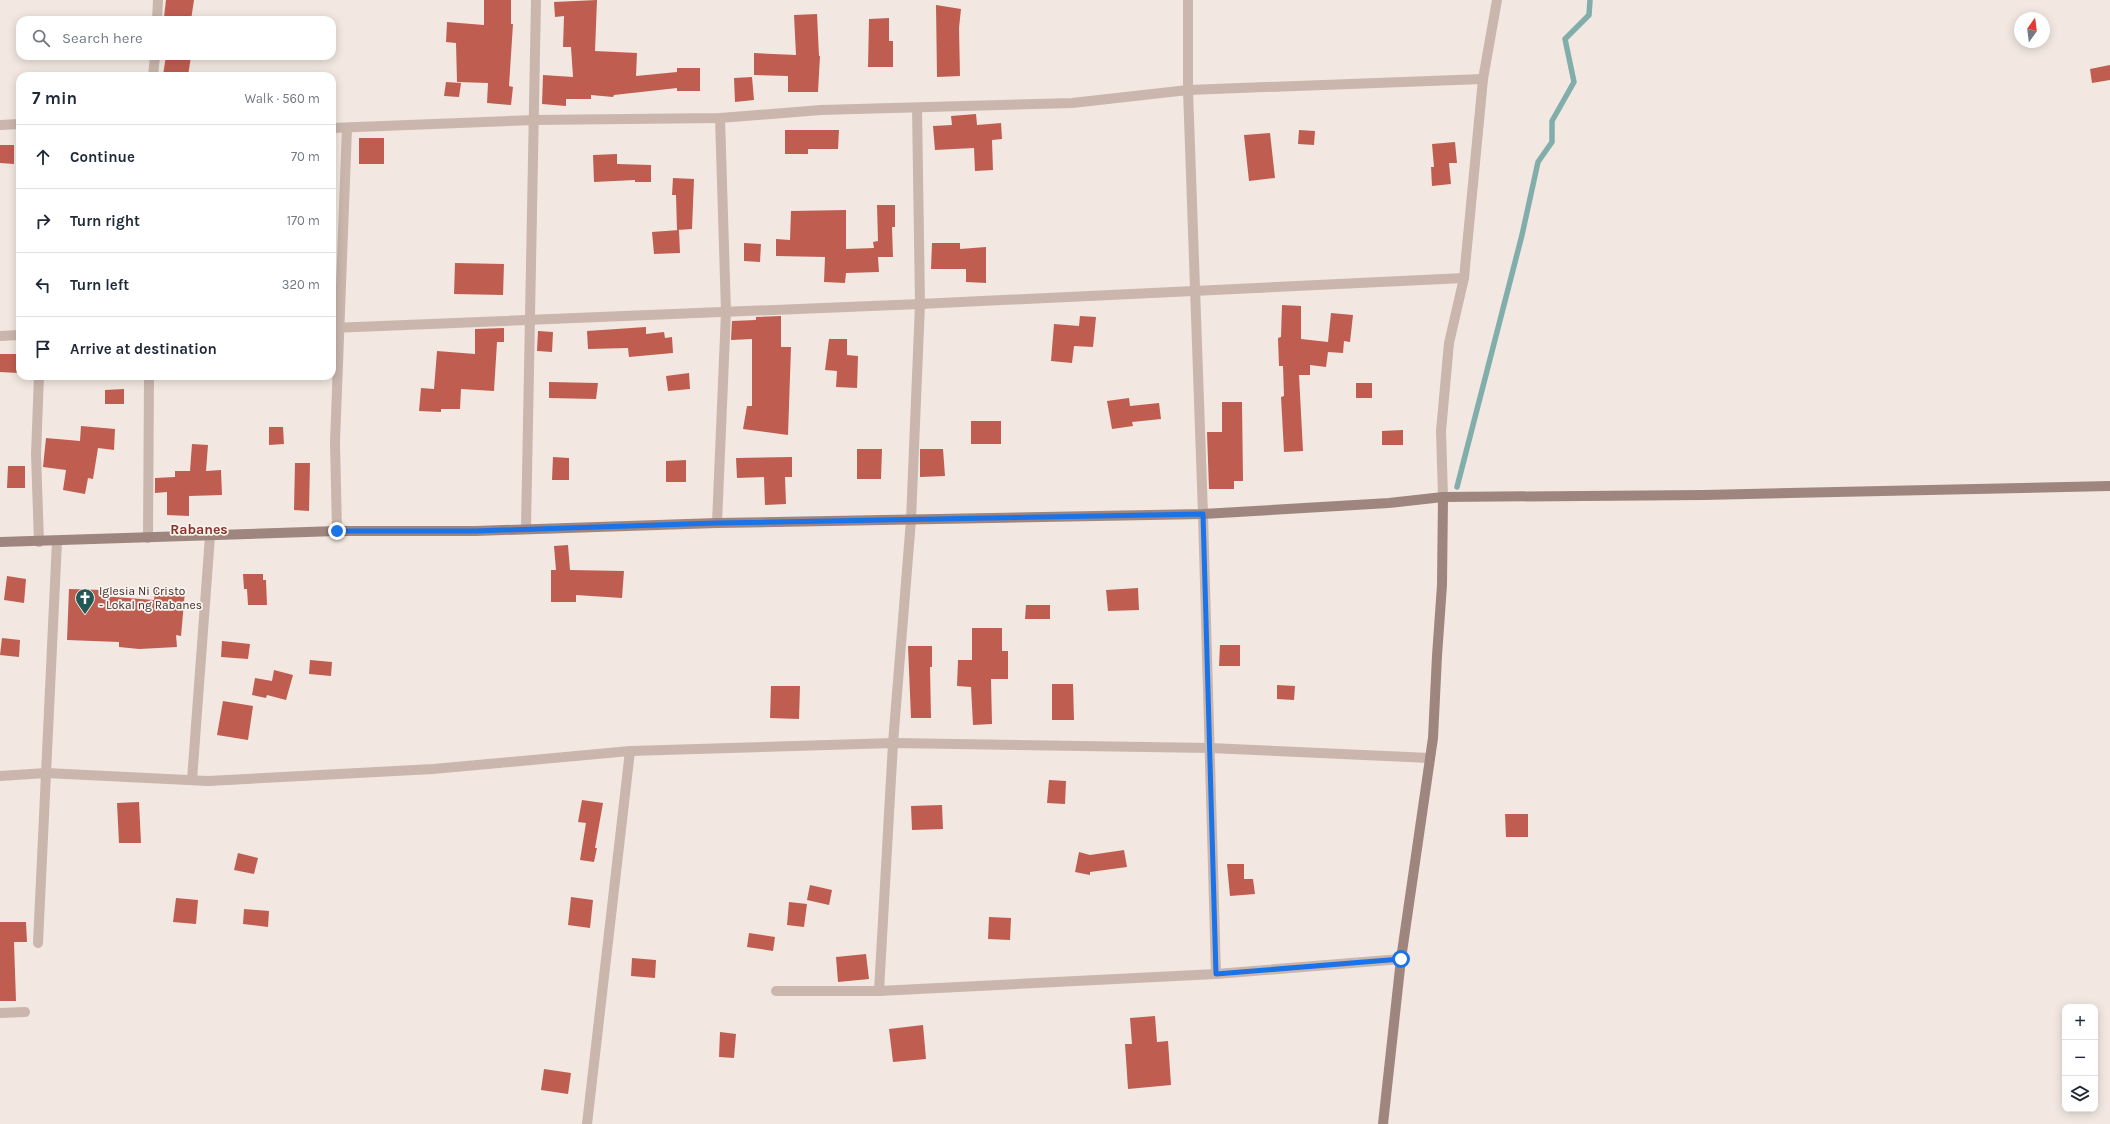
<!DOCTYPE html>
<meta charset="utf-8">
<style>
:root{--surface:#fff;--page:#f6f6f7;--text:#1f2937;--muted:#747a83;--line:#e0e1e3}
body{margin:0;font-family:Karla,sans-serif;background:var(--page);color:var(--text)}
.controls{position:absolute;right:12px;bottom:12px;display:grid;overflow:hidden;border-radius:8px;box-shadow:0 2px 10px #0003}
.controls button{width:36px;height:36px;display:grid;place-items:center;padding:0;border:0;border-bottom:1px solid var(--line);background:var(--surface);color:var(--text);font:20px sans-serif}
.compass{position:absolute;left:2014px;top:12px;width:36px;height:36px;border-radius:50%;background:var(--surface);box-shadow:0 2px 10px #0003;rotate:14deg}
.stop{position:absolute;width:12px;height:12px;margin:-9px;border:3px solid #1a73e8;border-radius:50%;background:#fff}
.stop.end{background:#1a73e8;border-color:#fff;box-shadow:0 1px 4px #0008}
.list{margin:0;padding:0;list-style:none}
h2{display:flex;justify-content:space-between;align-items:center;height:52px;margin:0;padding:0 16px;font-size:17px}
h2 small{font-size:13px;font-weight:400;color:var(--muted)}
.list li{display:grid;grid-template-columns:26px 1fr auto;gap:12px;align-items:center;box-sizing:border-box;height:64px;padding:0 16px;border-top:1px solid var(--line)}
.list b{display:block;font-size:15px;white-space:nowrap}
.list em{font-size:13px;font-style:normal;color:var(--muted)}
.icon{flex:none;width:22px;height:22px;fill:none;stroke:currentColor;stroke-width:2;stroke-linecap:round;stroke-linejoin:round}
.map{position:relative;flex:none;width:2110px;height:1124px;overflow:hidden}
.search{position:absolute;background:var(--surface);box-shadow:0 2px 10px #0003;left:16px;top:16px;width:320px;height:44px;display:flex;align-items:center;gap:10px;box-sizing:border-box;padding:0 14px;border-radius:12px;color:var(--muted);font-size:15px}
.panel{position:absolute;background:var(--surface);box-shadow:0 2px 10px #0003;left:16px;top:72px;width:320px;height:308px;border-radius:12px}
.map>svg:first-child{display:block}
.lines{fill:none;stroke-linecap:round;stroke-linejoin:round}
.stream{stroke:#81aeaa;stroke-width:5.5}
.building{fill:#c05d51}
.street{stroke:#cab6ad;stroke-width:10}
.secondary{stroke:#9e857e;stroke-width:10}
.route{stroke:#1a73e8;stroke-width:5}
.labels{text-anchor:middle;stroke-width:3.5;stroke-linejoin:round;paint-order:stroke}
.poi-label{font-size:12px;fill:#392e2b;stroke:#faf2ed;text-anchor:start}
.quarter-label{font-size:14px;font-weight:bold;fill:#843228;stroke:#faf2ed}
</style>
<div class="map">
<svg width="2110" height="1124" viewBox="0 0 2110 1124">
<rect width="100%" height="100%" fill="#f2e8e1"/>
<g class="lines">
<!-- stream -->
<polyline class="stream" points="1457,487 1522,235 1538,162 1552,142 1552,121 1574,82 1565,39 1589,15 1590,0"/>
</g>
<!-- building -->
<g class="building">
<polygon points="166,0 194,0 191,20 164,17"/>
<polygon points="484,0 511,0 511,24 513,24 509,86 513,87 511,105 487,103 488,83 457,82 456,43 446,42 447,22 484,25"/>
<polygon points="597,0 595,51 637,53 636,76 677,72 677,68 700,68 700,91 677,91 677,88 614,95 613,97 591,95 591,99 566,99 566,106 542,104 543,75 573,77 571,47 563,47 564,16 555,17 554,2"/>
<polygon points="936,5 961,9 959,28 960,76 937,77"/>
<polygon points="817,14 819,56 820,56 818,92 788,92 788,76 754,75 754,53 796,55 794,15"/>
<polygon points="889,18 889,41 893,41 893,67 868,67 869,19"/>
<polygon points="166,56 191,56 188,76 163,75"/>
<polygon points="2110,65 2110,80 2092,83 2090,69"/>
<polygon points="752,77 754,100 735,102 734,78"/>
<polygon points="446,82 461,83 459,97 444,96"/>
<polygon points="976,114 977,125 1001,123 1002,139 992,140 993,170 975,171 974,148 935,150 933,126 952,125 951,116"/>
<polygon points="785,130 839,130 838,149 808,149 808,154 785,154"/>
<polygon points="1299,130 1315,131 1314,145 1298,144"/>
<polygon points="1270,133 1275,178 1249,181 1244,135"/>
<rect x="359" y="138" width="25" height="26"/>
<polygon points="1455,142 1457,163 1449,163 1451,184 1432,186 1431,167 1434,167 1432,144"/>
<polygon points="0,145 14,145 14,164 0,163"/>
<polygon points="617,154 617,164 651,165 651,182 635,182 635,180 594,182 593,155"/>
<polygon points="673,178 694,179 692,229 677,230 676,195 672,195"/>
<polygon points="877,205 895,205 895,227 892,227 893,257 878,257 879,272 846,273 845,283 824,282 825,257 776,256 776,239 790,240 791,211 846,210 846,249 874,248 873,242 878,241"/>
<polygon points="679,230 680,253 654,254 652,232"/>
<polygon points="744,243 761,244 760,262 744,261"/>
<polygon points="932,243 960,243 960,249 986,247 986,283 966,282 966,269 931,269"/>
<polygon points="455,263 504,264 503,295 454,294"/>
<polygon points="1282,305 1301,306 1301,339 1328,342 1331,313 1353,315 1350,342 1344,341 1343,353 1328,352 1326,367 1310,365 1310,375 1299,375 1303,451 1284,452 1281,397 1284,396 1283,366 1279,366 1278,338 1281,337"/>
<polygon points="781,316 781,347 791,347 788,435 743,429 747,406 752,406 752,339 731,340 732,321 756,320 756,317"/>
<polygon points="1080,316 1096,317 1093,347 1074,346 1072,363 1051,361 1054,324 1079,326"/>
<polygon points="646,327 646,334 664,332 665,338 672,337 673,353 629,357 628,348 588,349 587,331"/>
<polygon points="504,328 504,342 497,342 494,391 461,389 460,409 441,409 441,412 419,411 421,388 434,389 437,351 475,354 475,329"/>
<polygon points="538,331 553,332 552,352 537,351"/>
<polygon points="829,339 847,339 847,355 858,356 857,388 836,387 837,371 825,370"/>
<polygon points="0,354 18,354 18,373 0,372"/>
<polygon points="689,373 690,389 668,391 666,376"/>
<polygon points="549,382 598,383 596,399 549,398"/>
<rect x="1356" y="383" width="16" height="15"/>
<polygon points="124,389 124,404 105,404 105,390"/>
<polygon points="1129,398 1130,406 1159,403 1161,419 1132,422 1133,426 1112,429 1107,401"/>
<polygon points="1222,402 1242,402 1243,481 1234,481 1234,489 1209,489 1207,432 1222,432"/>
<rect x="971" y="421" width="30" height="23"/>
<polygon points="81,426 115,429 114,450 98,448 93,479 88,478 85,494 63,490 66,470 43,467 46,438 80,441"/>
<polygon points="269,427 283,427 284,444 269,445"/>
<polygon points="1403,430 1403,445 1382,445 1382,431"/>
<polygon points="192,444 208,445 206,471 221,470 222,495 189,496 189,516 167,515 167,492 155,493 155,478 175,477 175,471 190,471"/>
<polygon points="857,449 882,449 881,479 857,479"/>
<polygon points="920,449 943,449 945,476 920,477"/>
<polygon points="553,457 569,458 569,480 552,480"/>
<polygon points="792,457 792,477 785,477 786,504 765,505 764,477 737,478 736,458"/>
<polygon points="686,460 686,482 666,482 666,461"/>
<polygon points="295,463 310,463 309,511 294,510"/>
<polygon points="8,466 25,466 25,488 7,488"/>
<polygon points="568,545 570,570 624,571 622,598 576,595 576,602 551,602 551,570 556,570 554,546"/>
<polygon points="243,574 263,574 263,580 266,580 267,605 248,605 247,589 244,589"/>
<polygon points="7,576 26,579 24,603 4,600"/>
<polygon points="1138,588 1139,610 1108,611 1106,590"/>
<polygon points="69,589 102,590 102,596 154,600 155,589 185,591 181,636 176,635 177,647 139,649 119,647 119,642 67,640"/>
<polygon points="1026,605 1050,605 1050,619 1025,619"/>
<polygon points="972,628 1002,628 1002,651 1008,651 1008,679 991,679 992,724 973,725 971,687 957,686 958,660 972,660"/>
<polygon points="2,638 20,640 19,657 0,655"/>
<polygon points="222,641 250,644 248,659 221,657"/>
<polygon points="1220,645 1240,645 1240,666 1219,666"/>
<polygon points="908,646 932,646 932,667 930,667 931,718 911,718"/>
<polygon points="310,660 332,662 331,676 309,674"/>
<polygon points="274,670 293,675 286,700 267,695 266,698 252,695 255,678 272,681"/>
<polygon points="1052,684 1073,684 1074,720 1052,720"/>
<polygon points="1277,685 1295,686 1294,700 1277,699"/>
<polygon points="771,686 800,686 799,719 770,718"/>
<polygon points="223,701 253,706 248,740 217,735"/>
<polygon points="1049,780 1066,781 1065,804 1047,803"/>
<polygon points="582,800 603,803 595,848 597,848 594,862 580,860 586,823 578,822"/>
<polygon points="139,802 141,843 119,843 117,803"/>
<polygon points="942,805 943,829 912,830 911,806"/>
<polygon points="1505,814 1528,814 1528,837 1506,837"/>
<polygon points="1124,850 1127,867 1090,872 1090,875 1075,872 1079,852 1090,855"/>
<polygon points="238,853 258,858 254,874 234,870"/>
<polygon points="1227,864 1244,864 1244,879 1253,879 1255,894 1230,896"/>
<polygon points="810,885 832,890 829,905 807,900"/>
<polygon points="571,897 593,900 590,928 568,925"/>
<polygon points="176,898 198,900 196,924 173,922"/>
<polygon points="789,902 807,904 804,927 787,925"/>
<polygon points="244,909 269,911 268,927 243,924"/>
<polygon points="989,917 1011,918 1010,940 988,939"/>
<polygon points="0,922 26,922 27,942 14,942 16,1001 0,1001"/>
<polygon points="749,933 775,937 773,951 747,947"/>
<polygon points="866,954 869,979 838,982 836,957"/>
<polygon points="632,958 656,960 655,978 631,976"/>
<polygon points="1155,1016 1157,1042 1168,1041 1171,1085 1128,1089 1125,1044 1132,1044 1130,1018"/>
<polygon points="923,1025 926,1059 893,1062 889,1029"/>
<polygon points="720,1032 736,1034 734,1058 719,1057"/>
<polygon points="544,1069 571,1073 568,1094 541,1090"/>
</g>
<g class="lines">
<!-- street -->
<g class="street">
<polyline points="1188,0 1188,90 1203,514 1216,974"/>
<polyline points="157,20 158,0"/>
<polyline points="153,76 155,56"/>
<polyline points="917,108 920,304 911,520 893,743 879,991 1216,974 1401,959"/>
<polyline points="0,125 20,124"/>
<polyline points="332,128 534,120 720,118 821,110 1072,103 1188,90 1483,79"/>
<polyline points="332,328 920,304 1464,278"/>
<polyline points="0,336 20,335"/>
<polyline points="1443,497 1441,431 1449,343 1464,278 1483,79 1497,0"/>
<polyline points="717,523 726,312 720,118"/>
<polyline points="526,528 536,0"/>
<polyline points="337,531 335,442 347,128"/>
<polyline points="148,538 149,376"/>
<polyline points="39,542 36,454 39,376"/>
<polyline points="0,776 46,773 208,781 433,769 630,751 893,743 1210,748 1430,758"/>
<polyline points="192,780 210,536"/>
<polyline points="38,943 57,541"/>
<polyline points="776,991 879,991"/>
<polyline points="0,1013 25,1012"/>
<polyline points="587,1124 630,751"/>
</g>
<!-- secondary -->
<g class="secondary">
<polyline points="0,542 337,531 475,531 717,523 1203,514 1389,503 1443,497 1703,495 2110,486"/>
<polyline points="1383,1124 1401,959 1433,738 1437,656 1442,585 1443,497"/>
</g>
</g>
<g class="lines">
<!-- route -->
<polyline class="route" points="337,531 475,531 717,523 1203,514 1216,974 1401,959"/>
</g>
<!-- icons -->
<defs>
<symbol id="church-pin" viewBox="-11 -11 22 30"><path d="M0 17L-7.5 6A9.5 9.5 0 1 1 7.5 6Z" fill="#225955" stroke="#faf2ed"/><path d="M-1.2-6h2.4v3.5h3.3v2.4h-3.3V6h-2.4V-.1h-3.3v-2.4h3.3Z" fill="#fff"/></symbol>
</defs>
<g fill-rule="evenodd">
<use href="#church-pin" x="74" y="587" width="22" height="30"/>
</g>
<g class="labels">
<!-- poi labels -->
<g class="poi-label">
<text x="99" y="595">Iglesia Ni Cristo<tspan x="99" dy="14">- Lokal ng Rabanes</tspan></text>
</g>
<!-- quarter labels -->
<g class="quarter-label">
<text x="199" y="534">Rabanes</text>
</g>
</g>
</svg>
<div class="controls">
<button>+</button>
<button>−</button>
<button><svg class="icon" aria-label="layers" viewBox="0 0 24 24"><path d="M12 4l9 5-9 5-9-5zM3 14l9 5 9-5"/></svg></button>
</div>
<svg class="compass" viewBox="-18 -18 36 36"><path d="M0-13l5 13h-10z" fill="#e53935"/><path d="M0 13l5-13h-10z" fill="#747a83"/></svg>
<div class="stop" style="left:1401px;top:959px"></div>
<div class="stop end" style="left:337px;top:531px"></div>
<div class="search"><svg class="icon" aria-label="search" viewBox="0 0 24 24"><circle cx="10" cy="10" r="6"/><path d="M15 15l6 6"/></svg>Search here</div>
<section class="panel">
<h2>7 min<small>Walk · 560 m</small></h2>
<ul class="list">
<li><svg class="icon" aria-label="ahead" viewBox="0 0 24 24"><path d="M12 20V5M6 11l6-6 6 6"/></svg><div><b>Continue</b></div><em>70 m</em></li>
<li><svg class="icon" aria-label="right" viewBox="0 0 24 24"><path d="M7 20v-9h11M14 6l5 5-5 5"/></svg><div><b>Turn right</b></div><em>170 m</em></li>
<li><svg class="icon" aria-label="left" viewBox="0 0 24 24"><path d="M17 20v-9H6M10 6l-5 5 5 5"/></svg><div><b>Turn left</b></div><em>320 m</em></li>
<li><svg class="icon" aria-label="arrive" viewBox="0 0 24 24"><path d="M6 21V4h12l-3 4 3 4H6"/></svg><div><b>Arrive at destination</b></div></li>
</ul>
</section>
</div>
